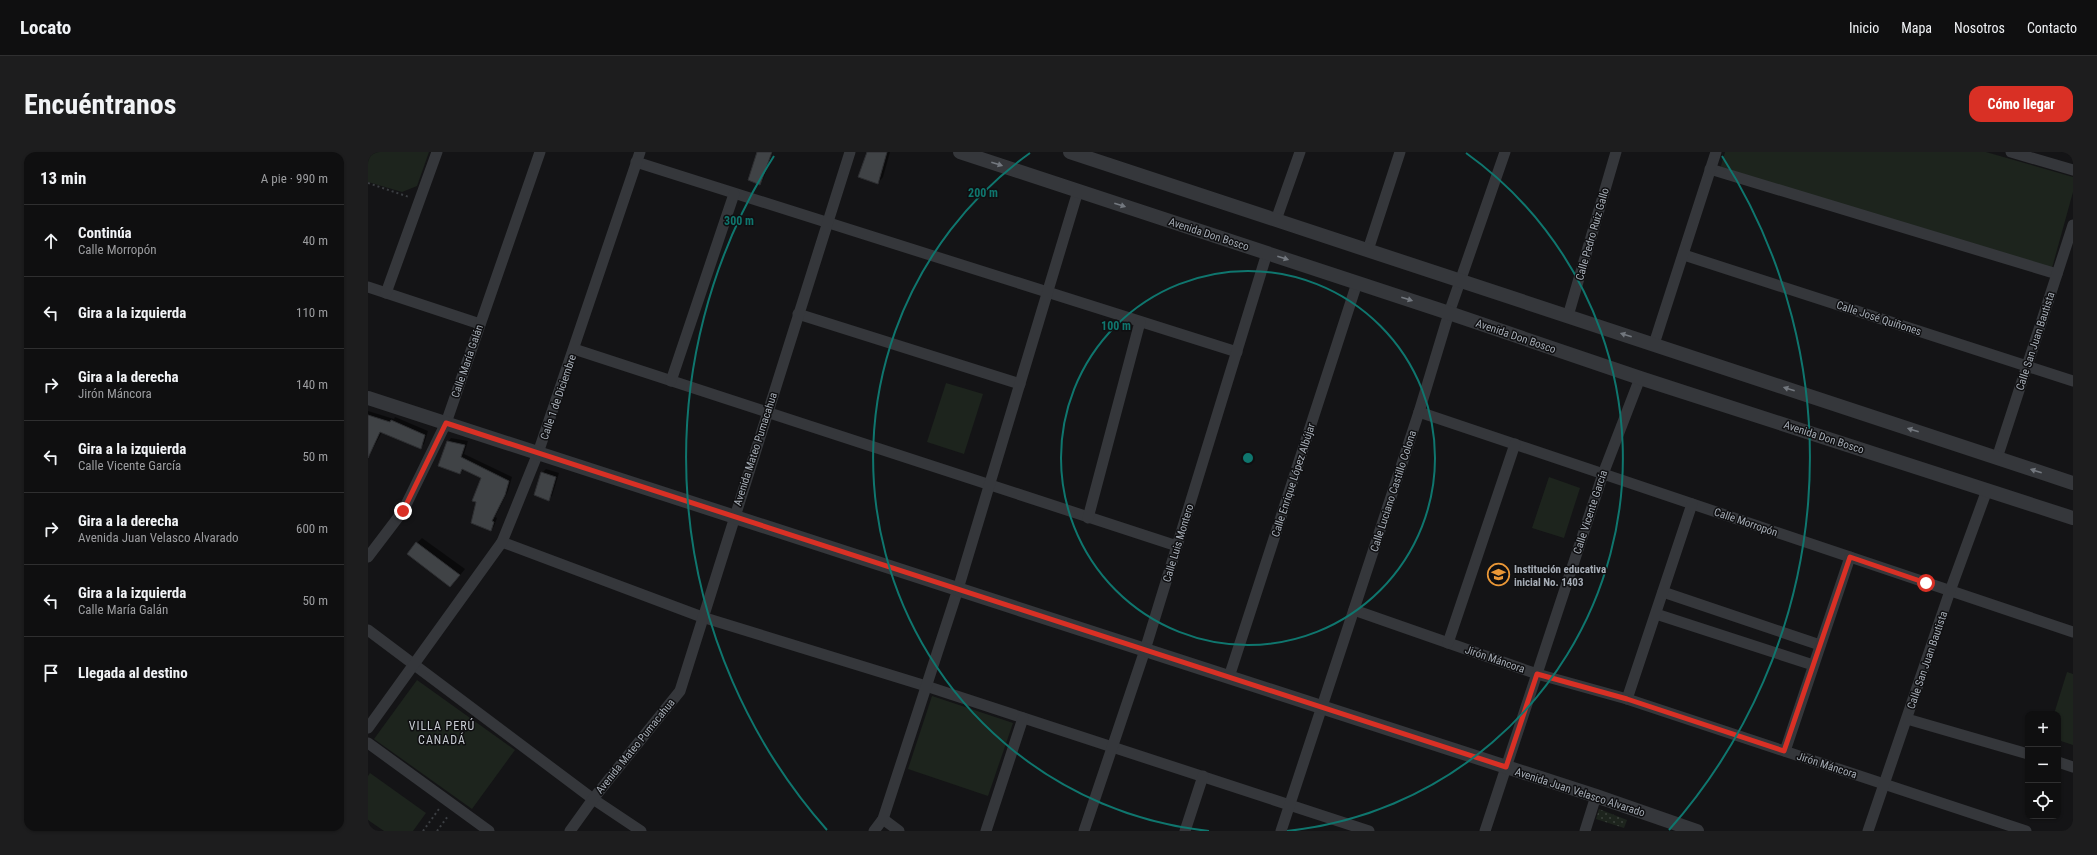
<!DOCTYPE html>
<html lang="es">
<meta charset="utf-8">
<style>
:root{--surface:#0f0f10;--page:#1d1d1e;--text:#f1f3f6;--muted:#9b9c9f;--line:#2f2f30;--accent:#d93025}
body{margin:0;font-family:"Roboto Condensed",sans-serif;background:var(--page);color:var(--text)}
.controls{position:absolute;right:12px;bottom:12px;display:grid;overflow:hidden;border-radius:8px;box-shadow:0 1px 3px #0004}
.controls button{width:36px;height:36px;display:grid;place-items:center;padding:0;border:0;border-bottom:1px solid var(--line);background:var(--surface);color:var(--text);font:20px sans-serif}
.stop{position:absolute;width:12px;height:12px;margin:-9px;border:3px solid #d93025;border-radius:50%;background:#fff}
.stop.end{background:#d93025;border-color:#fff;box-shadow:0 1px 4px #0008}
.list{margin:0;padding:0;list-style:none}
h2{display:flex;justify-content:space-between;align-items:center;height:52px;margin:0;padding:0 16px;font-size:17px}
h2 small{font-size:13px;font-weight:400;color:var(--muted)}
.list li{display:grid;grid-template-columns:26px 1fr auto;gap:12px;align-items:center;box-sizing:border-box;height:72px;padding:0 16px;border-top:1px solid var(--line)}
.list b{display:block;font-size:15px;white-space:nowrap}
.list p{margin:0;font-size:13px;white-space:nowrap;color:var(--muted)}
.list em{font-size:13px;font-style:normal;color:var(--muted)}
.icon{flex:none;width:22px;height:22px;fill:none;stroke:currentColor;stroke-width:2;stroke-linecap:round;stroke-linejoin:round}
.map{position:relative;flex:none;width:1705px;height:679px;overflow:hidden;border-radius:12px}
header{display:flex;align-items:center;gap:24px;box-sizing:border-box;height:56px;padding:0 20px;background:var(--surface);border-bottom:1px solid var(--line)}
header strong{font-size:19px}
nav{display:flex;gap:22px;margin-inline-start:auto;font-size:14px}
.intro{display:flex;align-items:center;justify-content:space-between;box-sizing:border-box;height:96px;padding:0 24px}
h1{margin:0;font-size:28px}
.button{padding:10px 18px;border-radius:12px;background:var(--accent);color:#fff;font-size:14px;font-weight:700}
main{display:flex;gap:24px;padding:0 24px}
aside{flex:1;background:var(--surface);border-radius:12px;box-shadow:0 1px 3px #0004}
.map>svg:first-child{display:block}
.grass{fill:url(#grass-dots)}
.park{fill:#1d241d}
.shadow{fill:#0007}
.building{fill:#404346;stroke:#2e2f32}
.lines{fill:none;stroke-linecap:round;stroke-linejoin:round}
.path{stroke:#3b3e42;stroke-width:2;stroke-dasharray:2 3;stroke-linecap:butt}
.minor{stroke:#35373b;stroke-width:11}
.tertiary{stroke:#35373b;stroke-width:14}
.oneway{fill:#73787f}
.route{stroke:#d93025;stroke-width:5}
.ring{fill:none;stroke:#0f766e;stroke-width:2}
.labels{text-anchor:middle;stroke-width:3;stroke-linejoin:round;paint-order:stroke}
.street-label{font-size:11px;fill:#a6adb6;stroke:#0f0f11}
.poi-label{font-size:11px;font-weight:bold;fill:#a6adb6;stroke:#0f0f11;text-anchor:start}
.neighbourhood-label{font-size:12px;letter-spacing:1px;fill:#c7cbd2;stroke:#0f0f11}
.centre{fill:#0f766e;stroke:#0f0f11;stroke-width:2}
.ring-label{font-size:12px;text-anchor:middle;font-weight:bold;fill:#0f766e;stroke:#0f0f11;stroke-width:3;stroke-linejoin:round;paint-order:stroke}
</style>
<header>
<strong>Locato</strong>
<nav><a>Inicio</a><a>Mapa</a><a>Nosotros</a><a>Contacto</a></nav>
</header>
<div class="intro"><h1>Encuéntranos</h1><a class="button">Cómo llegar</a></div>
<main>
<aside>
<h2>13 min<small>A pie · 990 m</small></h2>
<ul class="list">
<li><svg class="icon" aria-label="ahead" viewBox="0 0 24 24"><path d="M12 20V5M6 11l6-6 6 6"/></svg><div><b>Continúa</b><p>Calle Morropón</p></div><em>40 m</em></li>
<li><svg class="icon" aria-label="left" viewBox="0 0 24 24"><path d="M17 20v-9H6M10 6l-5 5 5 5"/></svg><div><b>Gira a la izquierda</b></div><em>110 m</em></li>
<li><svg class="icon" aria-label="right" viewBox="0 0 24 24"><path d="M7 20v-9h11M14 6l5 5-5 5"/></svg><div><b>Gira a la derecha</b><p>Jirón Máncora</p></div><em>140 m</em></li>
<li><svg class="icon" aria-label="left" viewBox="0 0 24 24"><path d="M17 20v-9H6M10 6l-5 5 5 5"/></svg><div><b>Gira a la izquierda</b><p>Calle Vicente García</p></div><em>50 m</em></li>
<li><svg class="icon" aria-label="right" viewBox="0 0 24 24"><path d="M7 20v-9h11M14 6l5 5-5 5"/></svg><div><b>Gira a la derecha</b><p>Avenida Juan Velasco Alvarado</p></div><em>600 m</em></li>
<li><svg class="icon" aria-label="left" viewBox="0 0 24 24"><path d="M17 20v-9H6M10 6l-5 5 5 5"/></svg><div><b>Gira a la izquierda</b><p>Calle María Galán</p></div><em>50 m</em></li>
<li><svg class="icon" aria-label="arrive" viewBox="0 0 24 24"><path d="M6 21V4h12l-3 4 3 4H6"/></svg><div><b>Llegada al destino</b></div></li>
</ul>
</aside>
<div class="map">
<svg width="1705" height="679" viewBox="0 0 1705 679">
<defs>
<pattern id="grass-dots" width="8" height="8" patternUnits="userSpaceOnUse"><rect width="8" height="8" fill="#1d241d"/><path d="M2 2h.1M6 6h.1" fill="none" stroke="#3b413c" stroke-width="1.8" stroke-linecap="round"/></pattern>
</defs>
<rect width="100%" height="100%" fill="#141416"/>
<!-- grass -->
<polygon class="grass" points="1231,657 1259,668 1256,676 1228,667"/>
<!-- park -->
<g class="park">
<polygon points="0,0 61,0 49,34 34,40 0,30"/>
<polygon points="1357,0 1618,0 1705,25 1705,40 1684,116 1352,17"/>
<polygon points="578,231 615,242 596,302 559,290"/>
<polygon points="1181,325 1212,336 1196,386 1164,376"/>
<polygon points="1699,520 1705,522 1705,593 1690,588 1690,562 1686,562"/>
<polygon points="49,528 147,598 104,657 6,587"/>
<polygon points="564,544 645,571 620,644 540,617"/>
<polygon points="2,621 58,661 45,679 16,679 0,668 0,624"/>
</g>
<!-- shadow -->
<g class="shadow">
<polygon points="390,0 405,0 395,28 391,32"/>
<polygon points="500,0 522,0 515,25 510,31"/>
<polygon points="0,259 26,267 27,265 60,279 56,292 53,295 14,280 0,306"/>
<polygon points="83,286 100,289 96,302 144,325 140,339 127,365 129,366 126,374 123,378 114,325 96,317 92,321 80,290"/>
<polygon points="178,317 191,321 184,344 180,347 174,321"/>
<polygon points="54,386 97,417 88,428 49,391"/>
</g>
<!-- building -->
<g class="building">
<polygon points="389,0 404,0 392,33 380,28"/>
<polygon points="499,0 519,0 510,32 490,25"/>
<polygon points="0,263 22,270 23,268 57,283 53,297 12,280 0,306"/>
<polygon points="79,289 97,293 93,305 141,329 137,343 124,369 126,370 123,379 103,371 108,350 104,349 113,326 94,317 92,322 70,314"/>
<polygon points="173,320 188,325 181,349 166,343"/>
<polygon points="48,390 92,423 82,435 39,402"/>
</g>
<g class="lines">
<!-- path -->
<g class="path">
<polyline points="0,31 41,45"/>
<polyline points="55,679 71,657"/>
<polyline points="69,679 80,664"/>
</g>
<!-- minor -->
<g class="minor">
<polyline points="1643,0 1705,18"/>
<polyline points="268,10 869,200"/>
<polyline points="1342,17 1689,122"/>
<polyline points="908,68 932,0"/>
<polyline points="1000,98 1032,0"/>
<polyline points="1316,103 1705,229"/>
<polyline points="0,135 112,172"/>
<polyline points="18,141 69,0"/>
<polyline points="430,162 652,232"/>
<polyline points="1200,164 1248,0"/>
<polyline points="1286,192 1348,0"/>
<polyline points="206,197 809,394"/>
<polyline points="303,229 366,42"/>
<polyline points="1051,260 1705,480"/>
<polyline points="1629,306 1705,73"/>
<polyline points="720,366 772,170"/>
<polyline points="134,390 334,465 558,534 1001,679"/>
<polyline points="0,405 35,359 78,271 172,0"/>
<polyline points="1295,440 1452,493"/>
<polyline points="986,458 1169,522 1259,547 1658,679"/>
<polyline points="1288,462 1445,513"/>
<polyline points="0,478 225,647 273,679"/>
<polyline points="1080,491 1147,292"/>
<polyline points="861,525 989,131"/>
<polyline points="1259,547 1324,352"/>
<polyline points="1539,567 1660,602"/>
<polyline points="0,576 134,390 170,301 272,0"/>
<polyline points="0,591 121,679"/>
<polyline points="1417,599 1482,405"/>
<polyline points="1690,610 1705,615"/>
<polyline points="515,667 531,679"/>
<polyline points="202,679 225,647 312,539 482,0"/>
<polyline points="506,679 515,667 590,437 710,39"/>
<polyline points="618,679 655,566"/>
<polyline points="716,679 777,498 899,101"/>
<polyline points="817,679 835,624"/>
<polyline points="913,679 1051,260 1081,161 1137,0"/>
<polyline points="1117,679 1235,322 1272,226"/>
<polyline points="1217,679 1228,644"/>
<polyline points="1500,679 1582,439 1619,338"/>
</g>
<!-- tertiary -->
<g class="tertiary">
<polyline points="592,0 1081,161 1272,226 1705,366"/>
<polyline points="702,0 1705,331"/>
<polyline points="0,246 1228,644 1329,679"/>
</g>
</g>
<!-- one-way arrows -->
<defs><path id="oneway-solid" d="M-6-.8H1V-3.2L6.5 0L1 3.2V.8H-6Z"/></defs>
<g class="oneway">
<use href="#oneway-solid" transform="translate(629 12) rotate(18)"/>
<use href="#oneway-solid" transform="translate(752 53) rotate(18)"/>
<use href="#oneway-solid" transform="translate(915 106) rotate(18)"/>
<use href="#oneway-solid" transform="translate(1039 147) rotate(18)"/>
<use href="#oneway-solid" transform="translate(1258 183) rotate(-162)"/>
<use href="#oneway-solid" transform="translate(1421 237) rotate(-162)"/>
<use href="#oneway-solid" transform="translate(1545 278) rotate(-162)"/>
<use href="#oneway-solid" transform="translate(1668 319) rotate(-162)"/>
</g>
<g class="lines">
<!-- route -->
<polyline class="route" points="35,359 78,271 1138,615 1169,522 1259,547 1416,599 1482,405 1558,431"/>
</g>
<!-- distance rings -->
<g class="ring">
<circle cx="880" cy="306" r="187"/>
<path d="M841 679A375 375 0 0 1 662 1M1098 1A375 375 0 0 1 919 679"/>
<path d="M459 678A562 562 0 0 1 406 4M1354 4A562 562 0 0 1 1301 678"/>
</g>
<!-- icons -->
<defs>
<symbol id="school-ring" viewBox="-11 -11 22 22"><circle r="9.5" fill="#0f0f11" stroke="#eb9837" stroke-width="1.5"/><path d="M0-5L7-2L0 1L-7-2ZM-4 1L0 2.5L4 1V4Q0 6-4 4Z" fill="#eb9837"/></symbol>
</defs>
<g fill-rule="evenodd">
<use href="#school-ring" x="1118" y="410" width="25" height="25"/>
</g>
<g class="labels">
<!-- street labels -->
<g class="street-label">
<text transform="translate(841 82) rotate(18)" y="4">Avenida Don Bosco</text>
<text transform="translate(1224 82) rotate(-74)" y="4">Calle Pedro Ruiz Gallo</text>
<text transform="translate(1511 166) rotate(18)" y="4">Calle José Quiñones</text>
<text transform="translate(1148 184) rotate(19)" y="4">Avenida Don Bosco</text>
<text transform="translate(1667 189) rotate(-72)" y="4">Calle San Juan Bautista</text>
<text transform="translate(99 209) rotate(-71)" y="4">Calle María Galán</text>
<text transform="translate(190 245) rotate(-71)" y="4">Calle 1 de Diciembre</text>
<text transform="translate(1456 285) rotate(18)" y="4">Avenida Don Bosco</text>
<text transform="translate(387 297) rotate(-72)" y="4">Avenida Mateo Pumacahua</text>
<text transform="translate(925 328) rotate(-72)" y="4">Calle Enrique López Albújar</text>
<text transform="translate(1025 339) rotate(-72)" y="4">Calle Luciano Castillo Colona</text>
<text transform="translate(1222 360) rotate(-72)" y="4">Calle Vicente García</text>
<text transform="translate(1378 370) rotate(19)" y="4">Calle Morropón</text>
<text transform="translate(810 391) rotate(-73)" y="4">Calle Luis Montero</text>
<text transform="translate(1127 507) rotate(19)" y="4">Jirón Máncora</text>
<text transform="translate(1559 508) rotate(-71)" y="4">Calle San Juan Bautista</text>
<text transform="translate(267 594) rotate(-51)" y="4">Avenida Mateo Pumacahua</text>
<text transform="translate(1459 613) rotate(18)" y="4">Jirón Máncora</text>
<text transform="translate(1212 640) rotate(18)" y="4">Avenida Juan Velasco Alvarado</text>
</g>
<!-- poi labels -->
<g class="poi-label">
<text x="1146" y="421">Institución educativa<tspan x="1146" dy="13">inicial No. 1403</tspan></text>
</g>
<!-- neighbourhood labels -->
<g class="neighbourhood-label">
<text x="74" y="578">VILLA PERÚ<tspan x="74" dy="14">CANADÁ</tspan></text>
</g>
</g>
<circle cx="880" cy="306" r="6" class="centre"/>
<g class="ring-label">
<text x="615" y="45">200 m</text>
<text x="371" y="73">300 m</text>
<text x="748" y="178">100 m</text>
</g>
</svg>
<div class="controls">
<button>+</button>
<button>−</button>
<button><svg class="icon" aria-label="locate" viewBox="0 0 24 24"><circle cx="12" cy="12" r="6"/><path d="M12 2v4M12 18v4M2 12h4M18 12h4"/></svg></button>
</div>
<div class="stop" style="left:1558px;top:431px"></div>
<div class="stop end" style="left:35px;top:359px"></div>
</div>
</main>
